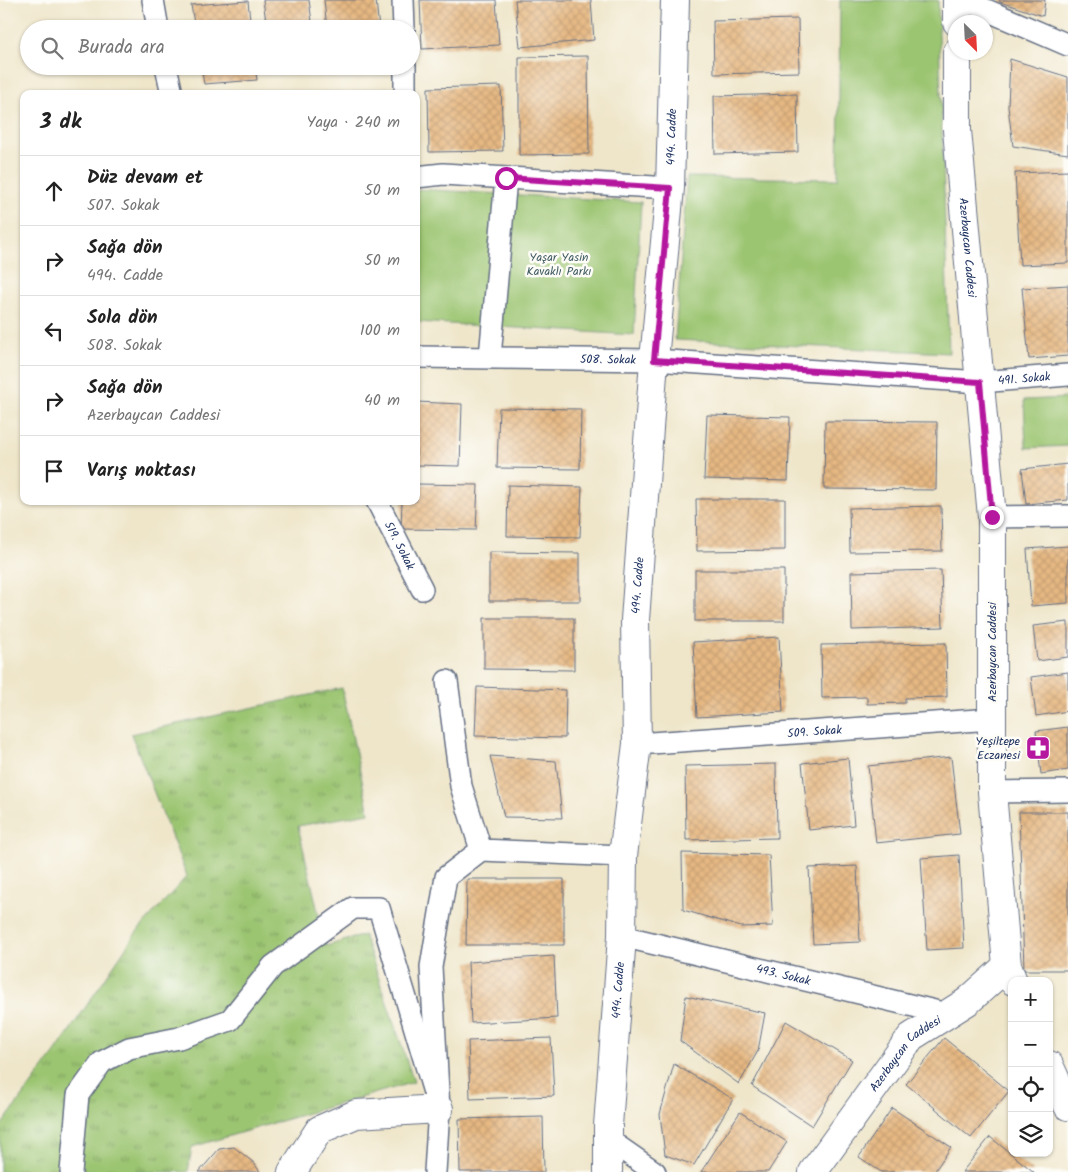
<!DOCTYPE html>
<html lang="tr">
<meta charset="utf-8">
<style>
:root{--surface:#fff;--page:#f2f2f2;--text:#222;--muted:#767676;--line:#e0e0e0}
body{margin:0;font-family:Kalam,sans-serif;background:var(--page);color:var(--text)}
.controls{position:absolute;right:15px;bottom:15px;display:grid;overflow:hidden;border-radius:10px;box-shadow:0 1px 4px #0004}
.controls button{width:45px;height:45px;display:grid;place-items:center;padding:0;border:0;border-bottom:1px solid var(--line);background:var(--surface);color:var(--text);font:25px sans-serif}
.compass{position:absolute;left:948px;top:15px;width:45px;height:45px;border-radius:50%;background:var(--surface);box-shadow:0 1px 4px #0004;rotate:156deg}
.stop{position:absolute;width:15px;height:15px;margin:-11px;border:4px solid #b5179e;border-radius:50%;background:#fff}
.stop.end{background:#b5179e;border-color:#fff;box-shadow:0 1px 5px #0008}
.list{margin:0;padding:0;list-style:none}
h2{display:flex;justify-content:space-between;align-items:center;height:65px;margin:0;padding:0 20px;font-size:21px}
h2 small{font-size:16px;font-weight:400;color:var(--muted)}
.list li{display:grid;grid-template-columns:32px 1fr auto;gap:15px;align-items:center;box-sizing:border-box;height:70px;padding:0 20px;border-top:1px solid var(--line)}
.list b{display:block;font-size:19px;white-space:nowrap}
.list p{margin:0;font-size:16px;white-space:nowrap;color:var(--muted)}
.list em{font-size:16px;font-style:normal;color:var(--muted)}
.icon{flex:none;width:28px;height:28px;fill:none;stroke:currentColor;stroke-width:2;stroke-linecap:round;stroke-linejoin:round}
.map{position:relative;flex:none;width:1068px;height:1172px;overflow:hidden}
.search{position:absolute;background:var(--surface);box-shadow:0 1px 4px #0004;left:20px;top:20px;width:400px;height:55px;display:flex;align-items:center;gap:12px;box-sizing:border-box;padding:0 18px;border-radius:28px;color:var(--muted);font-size:19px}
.panel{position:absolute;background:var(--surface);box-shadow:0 1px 4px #0004;left:20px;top:90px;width:400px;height:415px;border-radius:10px}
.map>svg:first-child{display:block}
.grass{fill:url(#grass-tufts);stroke:#5b7a68}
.park{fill:#9bc571;stroke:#5b7a68}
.building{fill:url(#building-cross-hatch)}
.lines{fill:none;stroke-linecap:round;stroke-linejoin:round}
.street-casing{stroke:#656f84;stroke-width:24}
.secondary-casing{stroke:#656f84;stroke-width:30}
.street{stroke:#fff;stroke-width:21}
.secondary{stroke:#fff;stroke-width:28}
.route{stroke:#b5179e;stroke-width:6}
.labels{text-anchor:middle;stroke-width:5;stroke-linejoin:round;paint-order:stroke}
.street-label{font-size:12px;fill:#1b2f5e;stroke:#fdfcf7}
.park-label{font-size:12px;fill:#415c64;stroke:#fdfcf7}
.poi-label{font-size:12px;fill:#1b2f5e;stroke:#fdfcf7;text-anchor:end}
</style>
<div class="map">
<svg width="1068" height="1172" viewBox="0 0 1068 1172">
<defs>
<pattern id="grass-tufts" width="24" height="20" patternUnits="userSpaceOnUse" patternTransform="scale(1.25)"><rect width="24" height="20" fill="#9bc571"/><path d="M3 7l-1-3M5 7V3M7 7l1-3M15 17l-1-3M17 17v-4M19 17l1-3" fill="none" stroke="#7ea060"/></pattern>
<pattern id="building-cross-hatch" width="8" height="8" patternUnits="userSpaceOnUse" patternTransform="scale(1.25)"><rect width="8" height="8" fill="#e6b882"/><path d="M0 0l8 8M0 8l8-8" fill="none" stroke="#c59e73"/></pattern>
</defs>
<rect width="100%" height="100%" fill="#fdfcf7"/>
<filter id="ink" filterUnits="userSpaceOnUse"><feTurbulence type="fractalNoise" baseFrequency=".02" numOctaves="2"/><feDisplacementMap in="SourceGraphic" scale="10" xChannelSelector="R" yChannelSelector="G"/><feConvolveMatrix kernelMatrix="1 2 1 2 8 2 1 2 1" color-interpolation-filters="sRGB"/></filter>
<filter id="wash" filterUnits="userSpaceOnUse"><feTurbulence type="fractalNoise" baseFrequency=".0096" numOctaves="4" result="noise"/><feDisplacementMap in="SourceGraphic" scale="20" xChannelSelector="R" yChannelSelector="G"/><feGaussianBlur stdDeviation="1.12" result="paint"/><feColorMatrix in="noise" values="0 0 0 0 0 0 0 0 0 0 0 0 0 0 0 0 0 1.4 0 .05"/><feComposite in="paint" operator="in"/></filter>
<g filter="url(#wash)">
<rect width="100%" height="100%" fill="#efe6ca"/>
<!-- grass -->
<polygon class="grass" points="342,688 369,813 298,826 326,946 364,935 414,1082 192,1147 188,1172 0,1172 0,1127 56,1051 135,934 187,876 131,734"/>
<!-- park -->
<g class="park">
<polygon points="840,0 938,0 949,353 675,340 687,177 838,179"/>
<polygon points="416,189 641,202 634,335 416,322"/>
<polygon points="1068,398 1068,446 1026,448 1024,400"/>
</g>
<g id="blocks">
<!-- building -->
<g class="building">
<polygon points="263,0 309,0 313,29 267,29"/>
<polygon points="324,0 376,0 379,29 327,29"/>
<polygon points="420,0 496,0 499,45 422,49"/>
<polygon points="515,0 591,0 594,40 520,47"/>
<polygon points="999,0 1045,0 1043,16 1000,2"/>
<polygon points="248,1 251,29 195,29 191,5"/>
<polygon points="798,19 799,72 714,74 713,21"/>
<polygon points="588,56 589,154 519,155 519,57"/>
<polygon points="1010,59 1068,77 1068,154 1013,146 1008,107"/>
<polygon points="201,66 255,66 257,80 204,84"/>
<polygon points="272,66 310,66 310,67 273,72"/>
<polygon points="501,86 503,151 429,152 428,88"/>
<polygon points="797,94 798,152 715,154 714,96"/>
<polygon points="1068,171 1068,263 1020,265 1015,173"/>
<polygon points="1068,285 1068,356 1029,359 1022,288"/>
<polygon points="416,402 462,404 460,466 416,465"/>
<polygon points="499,408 581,409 580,469 497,468"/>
<polygon points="707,415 790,417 788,481 704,479"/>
<polygon points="825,421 937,422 936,490 824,489"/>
<polygon points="1068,464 1068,500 1026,504 1022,469"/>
<polygon points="416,484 478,485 476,530 401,529 402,501 416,501"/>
<polygon points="508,485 582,487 580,537 507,536"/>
<polygon points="696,499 785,499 785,550 697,551"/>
<polygon points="941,506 942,551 850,552 849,508"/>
<polygon points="1068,546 1068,603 1031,606 1027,549"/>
<polygon points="489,552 580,553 580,601 489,601"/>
<rect x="695" y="570" width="89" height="51"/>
<polygon points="941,570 943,627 852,630 851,572"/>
<polygon points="484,618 574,618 574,670 484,669"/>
<polygon points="1068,622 1068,657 1037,661 1033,626"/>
<polygon points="779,637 783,712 697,717 693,642"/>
<polygon points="946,643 947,697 905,698 905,703 867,704 867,697 822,698 821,645"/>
<polygon points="1068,672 1068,711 1036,716 1031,677"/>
<polygon points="477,687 566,690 565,738 475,736"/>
<polygon points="1068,727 1068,770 1041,774 1036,731"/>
<polygon points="490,756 556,761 562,818 504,817"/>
<polygon points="951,757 960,834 876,843 868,766"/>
<polygon points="848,758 854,825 809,830 802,763"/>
<polygon points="776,764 777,838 686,840 685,766"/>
<polygon points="1019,812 1068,812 1068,970 1024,970"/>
<polygon points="682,853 769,855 773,926 741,927 683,910"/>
<polygon points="959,855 964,948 927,950 921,858"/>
<polygon points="857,866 860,942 813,944 809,868"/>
<polygon points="467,879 564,879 564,945 466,945"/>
<polygon points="554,956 557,1018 471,1023 468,962"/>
<polygon points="686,996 765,1013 758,1051 739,1084 680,1041"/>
<polygon points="786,1021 852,1060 812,1126 752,1086"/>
<polygon points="551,1038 554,1096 470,1099 468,1041"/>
<polygon points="944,1038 1009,1091 971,1138 906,1084"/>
<polygon points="674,1064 733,1099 694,1165 665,1155 660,1114"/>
<polygon points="892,1108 951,1147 934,1172 881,1172 859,1157"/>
<polygon points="740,1112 787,1142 768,1172 701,1172"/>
<polygon points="543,1117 544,1172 460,1172 459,1119"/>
<polygon points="990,1137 1034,1172 962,1172"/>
<polygon points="234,1147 254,1163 260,1172 199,1172 219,1149"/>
</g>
</g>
</g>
<g filter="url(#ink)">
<use href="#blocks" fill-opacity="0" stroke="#656f84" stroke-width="1"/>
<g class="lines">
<defs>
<g id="street">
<polyline points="153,0 158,29"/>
<polyline points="403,0 404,29"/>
<polyline points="963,0 1068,45"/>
<polyline points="166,66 172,94"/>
<polyline points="405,66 405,94"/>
<polyline points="416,177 443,174 670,188"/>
<path id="s1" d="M416 357 654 360 980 382 1068 375"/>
<polyline points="490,357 506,178"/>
<path id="s2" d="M377 501 422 589"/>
<polyline points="992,517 1068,516"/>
<polyline points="447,681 461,786 481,850 623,856"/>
<path id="s3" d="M637 744 992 719"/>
<polyline points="992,792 1068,791"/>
<path id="s4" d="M622 936 947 1014"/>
<polyline points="609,1140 655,1172"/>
<polyline points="71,1172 78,1095 102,1062 129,1048 179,1038 230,1020 273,966 353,908 379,908 439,1109"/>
<polyline points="435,1172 439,1109 431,967 446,877 481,850"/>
</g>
<g id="secondary">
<polyline points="957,22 957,0"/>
<path id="s5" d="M957 52V130L992 517V792L1007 966 1013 981"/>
<polyline points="1049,1065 1068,1106"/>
<polyline points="292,1172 319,1130 356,1114 439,1109"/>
<path id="s6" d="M608 1172V1126L622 936 623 856 637 744 635 620 654 360 670 188 675 0"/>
<path id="s7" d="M813 1172 911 1037 968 1001 1007 966"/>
</g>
</defs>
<!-- street casing -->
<use href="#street" class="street-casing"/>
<!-- secondary casing -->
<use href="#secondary" class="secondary-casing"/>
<!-- street -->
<use href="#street" class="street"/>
<!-- secondary -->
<use href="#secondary" class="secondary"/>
</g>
</g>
<g class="lines" filter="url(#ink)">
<!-- route -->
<polyline class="route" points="506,178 670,188 654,360 980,382 992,517"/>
</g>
<!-- icons -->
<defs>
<symbol id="pharmacy-square" viewBox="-11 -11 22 22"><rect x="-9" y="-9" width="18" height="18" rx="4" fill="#b5179e" stroke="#fdfcf7"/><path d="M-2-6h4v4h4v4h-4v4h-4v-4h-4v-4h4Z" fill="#fff"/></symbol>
</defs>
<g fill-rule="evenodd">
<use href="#pharmacy-square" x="1024" y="734" width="28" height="28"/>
</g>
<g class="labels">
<!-- street labels -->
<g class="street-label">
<text dy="4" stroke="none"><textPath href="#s6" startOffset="1038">494. Cadde</textPath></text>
<text dy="4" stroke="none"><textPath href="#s5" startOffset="196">Azerbaycan Caddesi</textPath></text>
<text dy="4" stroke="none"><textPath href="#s1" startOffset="192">508. Sokak</textPath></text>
<text dy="4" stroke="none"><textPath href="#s1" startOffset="609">491. Sokak</textPath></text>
<text dy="4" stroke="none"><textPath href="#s2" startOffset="50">519. Sokak</textPath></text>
<text dy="4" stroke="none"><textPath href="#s6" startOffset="588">494. Cadde</textPath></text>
<text transform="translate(992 652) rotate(-90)" y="4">Azerbaycan Caddesi</text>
<text dy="4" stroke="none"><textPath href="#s3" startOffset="178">509. Sokak</textPath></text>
<text dy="4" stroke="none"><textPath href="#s4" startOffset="166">493. Sokak</textPath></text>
<text dy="4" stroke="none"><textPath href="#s6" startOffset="182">494. Cadde</textPath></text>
<text dy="4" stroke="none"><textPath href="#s7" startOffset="151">Azerbaycan Caddesi</textPath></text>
</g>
<!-- park labels -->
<g class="park-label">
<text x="559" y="261">Yaşar Yasin<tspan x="559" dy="14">Kavaklı Parkı</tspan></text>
</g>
<!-- poi labels -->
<g class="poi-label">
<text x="1020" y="745">Yeşiltepe<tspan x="1020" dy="14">Eczanesi</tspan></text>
</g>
</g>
</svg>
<div class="controls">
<button>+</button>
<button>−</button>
<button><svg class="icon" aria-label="locate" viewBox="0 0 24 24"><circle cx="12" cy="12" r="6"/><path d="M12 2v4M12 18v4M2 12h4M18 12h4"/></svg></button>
<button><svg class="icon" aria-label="layers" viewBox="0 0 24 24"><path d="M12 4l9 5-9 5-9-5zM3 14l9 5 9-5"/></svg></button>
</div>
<svg class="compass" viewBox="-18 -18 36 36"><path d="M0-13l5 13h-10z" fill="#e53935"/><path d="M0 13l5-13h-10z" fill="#767676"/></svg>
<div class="stop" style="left:506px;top:178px"></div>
<div class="stop end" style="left:992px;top:517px"></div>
<div class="search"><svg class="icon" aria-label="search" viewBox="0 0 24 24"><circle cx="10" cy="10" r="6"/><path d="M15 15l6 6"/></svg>Burada ara</div>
<section class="panel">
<h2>3 dk<small>Yaya · 240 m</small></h2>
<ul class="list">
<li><svg class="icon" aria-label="ahead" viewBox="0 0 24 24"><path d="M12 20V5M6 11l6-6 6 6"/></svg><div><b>Düz devam et</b><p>507. Sokak</p></div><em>50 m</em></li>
<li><svg class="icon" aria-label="right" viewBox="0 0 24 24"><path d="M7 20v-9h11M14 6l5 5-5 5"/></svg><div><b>Sağa dön</b><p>494. Cadde</p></div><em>50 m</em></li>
<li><svg class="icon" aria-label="left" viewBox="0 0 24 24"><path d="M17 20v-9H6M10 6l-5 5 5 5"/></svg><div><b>Sola dön</b><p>508. Sokak</p></div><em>100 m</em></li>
<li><svg class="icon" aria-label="right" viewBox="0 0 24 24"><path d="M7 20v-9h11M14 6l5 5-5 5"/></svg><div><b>Sağa dön</b><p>Azerbaycan Caddesi</p></div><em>40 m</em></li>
<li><svg class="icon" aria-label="arrive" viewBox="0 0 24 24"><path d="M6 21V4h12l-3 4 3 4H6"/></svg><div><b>Varış noktası</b></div></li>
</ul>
</section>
</div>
